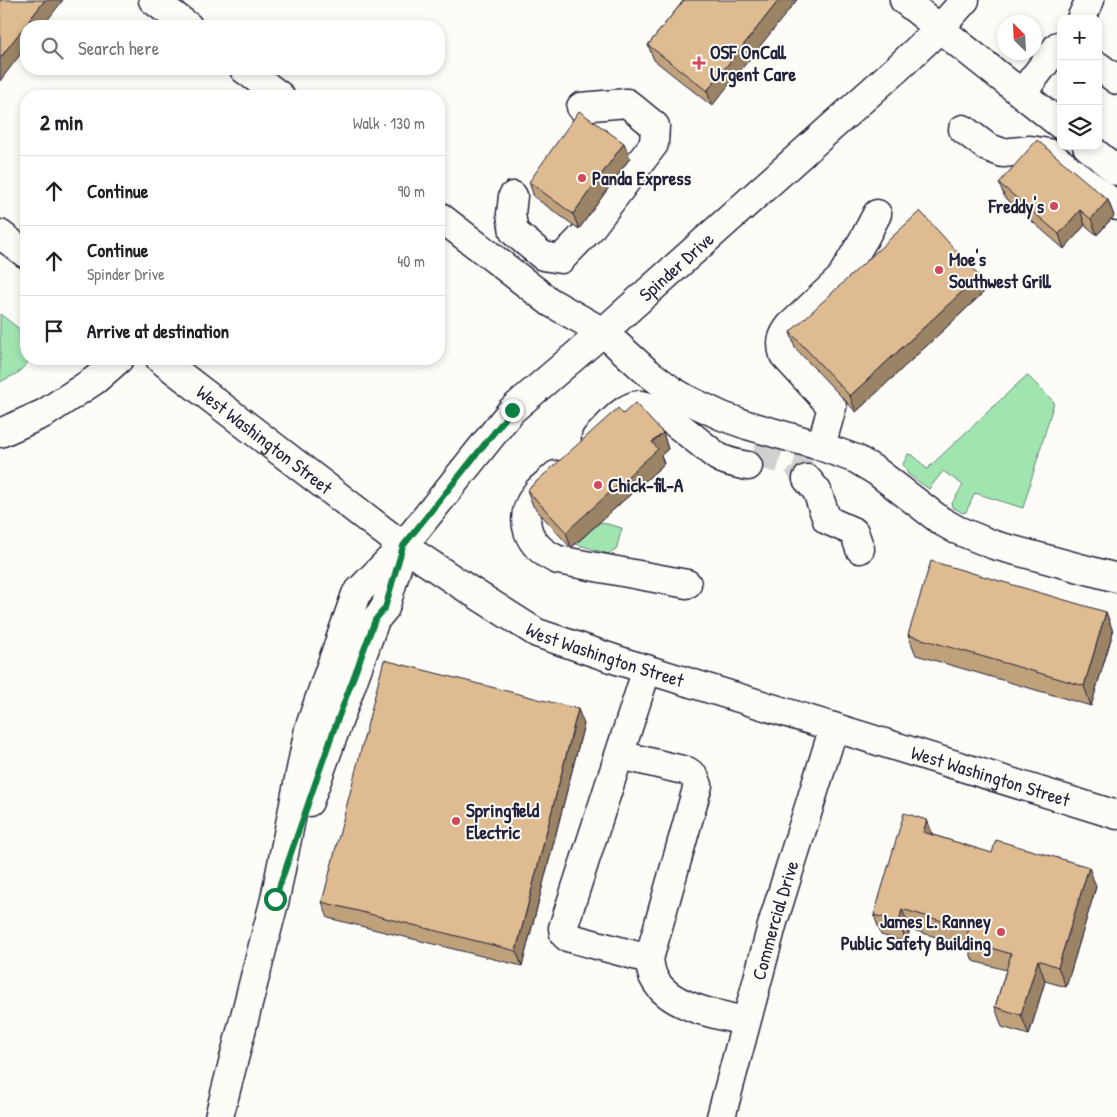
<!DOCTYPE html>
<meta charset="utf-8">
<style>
:root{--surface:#fff;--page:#f2f2f2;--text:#202124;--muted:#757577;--line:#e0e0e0}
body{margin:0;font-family:"Patrick Hand",sans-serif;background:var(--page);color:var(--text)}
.controls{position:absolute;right:15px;top:15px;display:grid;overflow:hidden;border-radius:10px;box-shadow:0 2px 8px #0003}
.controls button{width:45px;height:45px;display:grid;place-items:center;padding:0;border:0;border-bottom:1px solid var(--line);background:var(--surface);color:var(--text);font:25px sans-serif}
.compass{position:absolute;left:997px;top:15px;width:45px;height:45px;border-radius:50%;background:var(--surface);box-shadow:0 2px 8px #0003;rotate:336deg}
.stop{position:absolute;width:15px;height:15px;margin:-11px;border:4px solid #0b8043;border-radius:50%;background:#fff}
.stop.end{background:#0b8043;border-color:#fff;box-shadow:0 1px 5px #0008}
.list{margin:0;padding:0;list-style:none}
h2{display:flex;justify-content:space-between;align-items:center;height:65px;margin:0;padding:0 20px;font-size:21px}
h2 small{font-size:16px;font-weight:400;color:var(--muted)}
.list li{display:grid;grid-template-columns:32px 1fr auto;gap:15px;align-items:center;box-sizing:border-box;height:70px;padding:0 20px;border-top:1px solid var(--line)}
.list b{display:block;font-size:19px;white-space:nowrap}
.list p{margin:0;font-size:16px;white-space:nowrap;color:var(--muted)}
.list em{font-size:16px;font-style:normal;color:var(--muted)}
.icon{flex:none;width:28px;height:28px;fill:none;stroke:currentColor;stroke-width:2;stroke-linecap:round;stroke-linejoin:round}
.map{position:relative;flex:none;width:1117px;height:1117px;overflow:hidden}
.search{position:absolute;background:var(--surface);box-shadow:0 2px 8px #0003;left:20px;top:20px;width:425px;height:55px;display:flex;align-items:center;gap:12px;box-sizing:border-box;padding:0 18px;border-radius:20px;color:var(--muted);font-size:19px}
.panel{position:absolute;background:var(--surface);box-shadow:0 2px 8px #0003;left:20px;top:90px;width:425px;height:275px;border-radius:20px}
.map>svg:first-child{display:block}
.green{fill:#a0e5b0;stroke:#618476}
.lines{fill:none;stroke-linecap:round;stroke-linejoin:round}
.minor-tunnel{stroke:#d1d0d1;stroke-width:28;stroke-dasharray:28 14;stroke-linecap:butt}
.minor-casing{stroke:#22223b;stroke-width:31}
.minor{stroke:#fdfcf7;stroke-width:28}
.wall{fill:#bfa17c;stroke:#22223b}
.shaded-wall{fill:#9b8365;stroke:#22223b}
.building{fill:#debb90;stroke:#22223b}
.route{stroke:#0b8043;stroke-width:6}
.poi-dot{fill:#d1495b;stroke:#fdfcf7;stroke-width:2}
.labels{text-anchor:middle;stroke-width:4;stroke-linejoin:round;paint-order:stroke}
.poi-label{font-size:19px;font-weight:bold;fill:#22223b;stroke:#fdfcf7;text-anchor:start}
.street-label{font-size:19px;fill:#22223b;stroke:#fdfcf7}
</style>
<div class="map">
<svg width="1117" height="1117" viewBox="0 0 1117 1117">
<rect width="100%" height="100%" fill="#fdfcf7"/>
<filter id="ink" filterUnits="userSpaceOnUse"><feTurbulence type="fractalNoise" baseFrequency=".02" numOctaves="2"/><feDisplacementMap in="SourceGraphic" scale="10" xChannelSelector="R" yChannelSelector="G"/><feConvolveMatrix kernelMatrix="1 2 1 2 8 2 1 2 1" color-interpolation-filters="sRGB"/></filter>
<g filter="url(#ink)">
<!-- green -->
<g class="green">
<polygon points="0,314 26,334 26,359 31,359 18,373 0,382"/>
<polygon points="1027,375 1054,402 1023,508 975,493 966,512 963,513 952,507 951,505 963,485 943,471 929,489 908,474 903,464 908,454 913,455 927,469"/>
<polygon points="600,522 622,528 616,550 608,554 576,544"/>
</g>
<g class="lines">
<!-- minor-tunnel -->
<polyline class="minor-tunnel" points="753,452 797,464 807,479"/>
<defs>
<g id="minor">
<polyline points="153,0 188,26"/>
<polyline points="904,0 1061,125"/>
<polyline points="1081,19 1090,0"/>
<polyline points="1098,66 1117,80"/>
<polyline points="244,69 280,96"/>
<polyline points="1022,93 1058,46 1061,46"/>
<polyline points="963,129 987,147 1003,153 1030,150 1048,153 1117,206"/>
<polyline points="1087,146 1117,171"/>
<polyline points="513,196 511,214 514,232 543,256 561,259 590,229 654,144 655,126 627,103 581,107"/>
<polyline points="439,216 550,302 603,332 646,371 671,390 688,400 722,416 747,425 817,445 856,459 876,471 941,521 957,530 994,545 1117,578"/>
<polyline points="0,234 26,254"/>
<path id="s1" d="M160 359 403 546 463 586 537 633 623 662 1117 815"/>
<polyline points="0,433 45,413 95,380 119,359"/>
<path d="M596 438C608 427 622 407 639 405 657 403 702 446 718 457 726 462 738 464 748 466"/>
<path d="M821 446 832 407 784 355C780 343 782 336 790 326L840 279 865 237 877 214"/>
<path d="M556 475C550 481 543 486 538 491 515 519 528 547 558 560L687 584"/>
<polyline points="807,479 817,491 827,520 854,532 860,549"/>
<path d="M647 669 563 928 564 934 567 937 649 959C650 965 651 973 654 978 668 1007 718 1015 746 1021"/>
<polyline points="620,755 687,771 694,776 698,785 649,959"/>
<polyline points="309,802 375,620 385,608 402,550"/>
<path id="s2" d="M219 1117 275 899 309 729 356 594 403 546 512 410 603 332 901 65 940 28 965 0"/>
<path id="s3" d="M721 1117 773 922 834 727"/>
</g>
</defs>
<!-- minor casing -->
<use href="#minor" class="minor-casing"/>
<!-- minor -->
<use href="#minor" class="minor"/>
</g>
<!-- wall -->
<g class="wall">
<polygon points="684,0 712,106 654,60 648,45"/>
<polygon points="630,158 579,229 534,197 529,182"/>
<polygon points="999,183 1108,200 1114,216 1097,235 1085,225 1064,249 1005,198"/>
<polygon points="979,276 985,291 856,412 795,348 790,332"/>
<polygon points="623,414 663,433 668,449 661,455 664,464 571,548 533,506 527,490"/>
<polygon points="1106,612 1113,632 1091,706 916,655 908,635"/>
<polygon points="584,724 522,966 328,918 322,902"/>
<polygon points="927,820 933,835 1096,887 1066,987 1045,981 1029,1035 1002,1027 995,1007 1006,970 973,961 968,947 910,929 906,942 881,935 874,915"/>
</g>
<!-- shaded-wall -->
<g class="shaded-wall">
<polygon points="45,0 63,0 43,26 26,26 26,47 0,81 0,58"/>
<polygon points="779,0 797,0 712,106 707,91"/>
<polygon points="624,143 630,158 579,229 573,214"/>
<polygon points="1108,200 1114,216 1097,235 1091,219"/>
<polygon points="1080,210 1085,225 1064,249 1059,234"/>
<polygon points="979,276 985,291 856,412 850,396"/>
<polygon points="663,433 668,449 661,455 664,464 571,548 566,532 652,442"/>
<polygon points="1106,612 1113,632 1091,706 1084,686"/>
<polygon points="578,709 584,724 522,966 516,951"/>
<polygon points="927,820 934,840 923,832"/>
<polygon points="1089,867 1096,887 1066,987 1058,967"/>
<polygon points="902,909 910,929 906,942 899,922"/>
<polygon points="1038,960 1045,981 1029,1035 1021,1015"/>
</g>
<!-- building -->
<g class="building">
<polygon points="0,0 45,0 0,58"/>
<polygon points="684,0 779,0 707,91 648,45"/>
<polygon points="579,111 624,143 573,214 529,182"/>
<polygon points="1037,140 1108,200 1091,219 1080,210 1059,234 999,183"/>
<polygon points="920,211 979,276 850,396 790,332"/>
<polygon points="635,403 663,433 652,442 658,449 566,532 527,490 618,408 623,414"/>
<polygon points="931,561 1106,612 1084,686 908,635"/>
<polygon points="384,660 578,709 516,951 322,902"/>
<polygon points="904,813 927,820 923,832 992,853 996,840 1089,867 1058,967 1038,960 1021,1015 995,1007 1011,954 965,940 969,929 902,909 899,922 874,915"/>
</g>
</g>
<g class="lines" filter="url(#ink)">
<!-- route -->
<polyline class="route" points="275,899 333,732 375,620 385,608 403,546 512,410"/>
</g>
<!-- markers -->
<g class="poi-dot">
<path d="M696.5 55.5h5v5h5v5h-5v5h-5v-5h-5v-5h5z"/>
<circle cx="582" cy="178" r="5"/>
<circle cx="1054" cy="206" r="5"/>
<circle cx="939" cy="270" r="5"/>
<circle cx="598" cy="485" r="5"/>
<circle cx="456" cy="821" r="5"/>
<circle cx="1001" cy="932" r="5"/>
</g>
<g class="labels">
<!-- poi labels -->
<g class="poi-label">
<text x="710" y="59">OSF OnCall<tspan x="710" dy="22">Urgent Care</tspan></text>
<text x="592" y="185">Panda Express</text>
<text x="1044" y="213" text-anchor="end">Freddy's</text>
<text x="949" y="266">Moe's<tspan x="949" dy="22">Southwest Grill</tspan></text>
<text x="608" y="492">Chick-fil-A</text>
<text x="466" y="817">Springfield<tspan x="466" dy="22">Electric</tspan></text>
<text x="991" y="928" text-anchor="end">James L. Ranney<tspan x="991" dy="22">Public Safety Building</tspan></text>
</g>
<!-- street labels -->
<g class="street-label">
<text dy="7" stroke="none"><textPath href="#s2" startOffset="1001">Spinder Drive</textPath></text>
<text dy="7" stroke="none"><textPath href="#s1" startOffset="132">West Washington Street</textPath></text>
<text dy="7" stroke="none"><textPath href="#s1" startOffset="538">West Washington Street</textPath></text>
<text dy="7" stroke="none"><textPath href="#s1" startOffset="942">West Washington Street</textPath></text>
<text dy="7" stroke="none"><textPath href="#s3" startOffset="204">Commercial Drive</textPath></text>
</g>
</g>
</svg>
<div class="controls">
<button>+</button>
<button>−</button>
<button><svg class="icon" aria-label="layers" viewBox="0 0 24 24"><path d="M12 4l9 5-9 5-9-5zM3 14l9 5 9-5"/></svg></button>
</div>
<svg class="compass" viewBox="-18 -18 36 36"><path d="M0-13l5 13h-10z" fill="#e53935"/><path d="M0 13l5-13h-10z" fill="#757577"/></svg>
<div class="stop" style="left:275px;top:899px"></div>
<div class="stop end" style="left:512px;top:410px"></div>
<div class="search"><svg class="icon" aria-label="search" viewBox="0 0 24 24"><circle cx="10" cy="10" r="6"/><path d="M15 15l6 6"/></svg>Search here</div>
<section class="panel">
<h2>2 min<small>Walk · 130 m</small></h2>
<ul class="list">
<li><svg class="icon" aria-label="ahead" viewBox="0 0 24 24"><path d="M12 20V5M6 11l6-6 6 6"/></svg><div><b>Continue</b></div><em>90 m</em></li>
<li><svg class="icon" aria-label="ahead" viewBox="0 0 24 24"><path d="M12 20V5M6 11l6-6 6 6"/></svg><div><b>Continue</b><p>Spinder Drive</p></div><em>40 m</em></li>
<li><svg class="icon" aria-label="arrive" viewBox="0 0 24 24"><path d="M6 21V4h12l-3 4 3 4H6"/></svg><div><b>Arrive at destination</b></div></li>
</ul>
</section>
</div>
